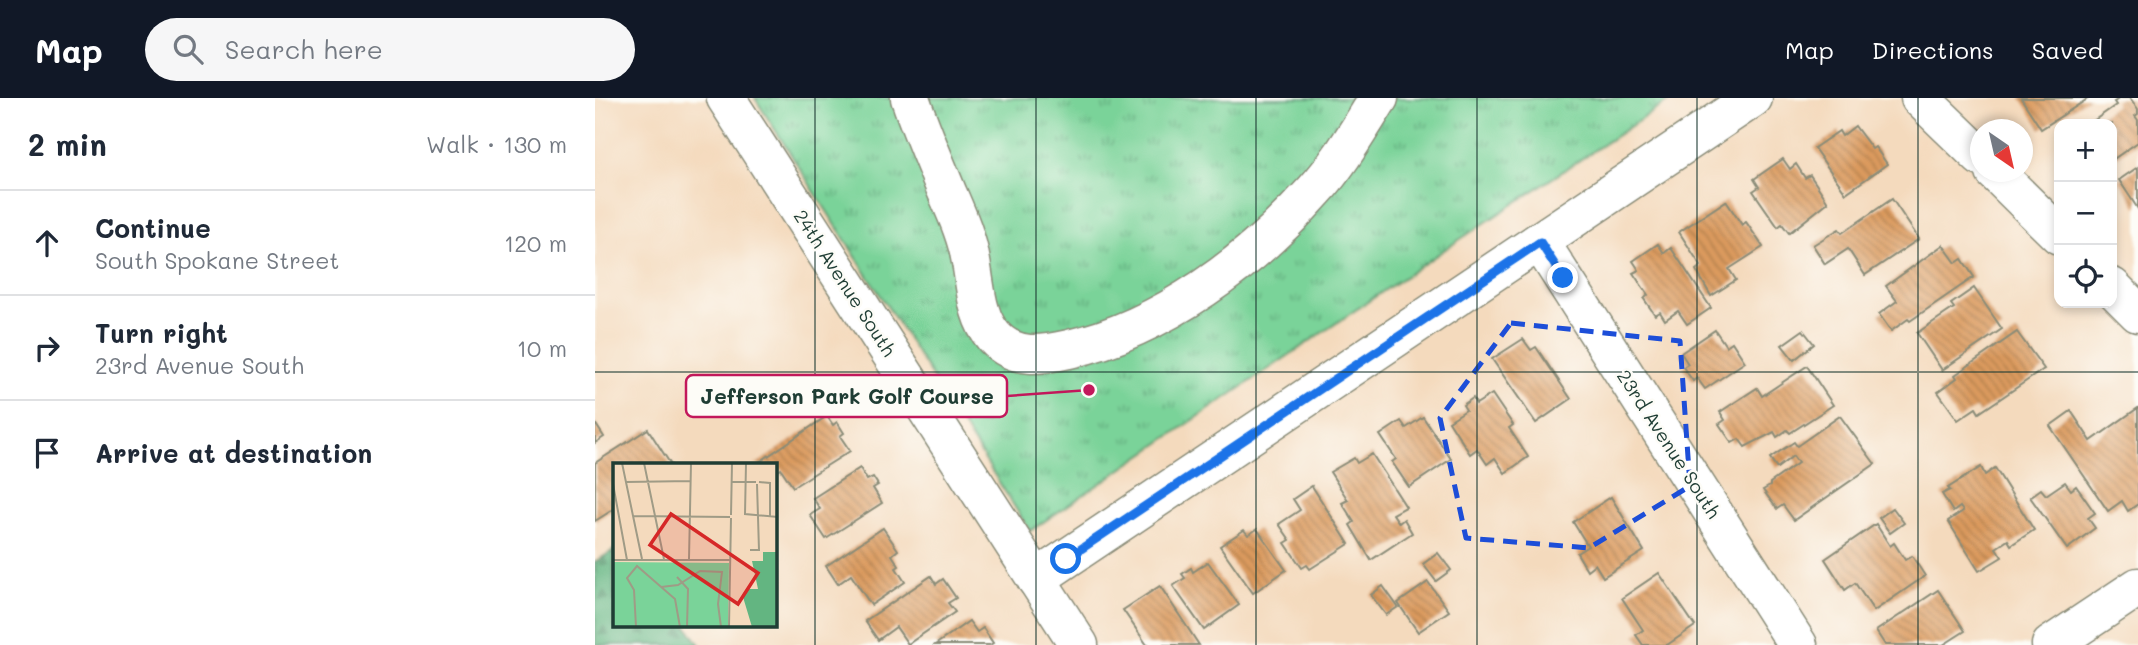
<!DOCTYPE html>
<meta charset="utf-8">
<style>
:root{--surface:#fff;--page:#f6f6f7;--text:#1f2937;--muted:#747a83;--line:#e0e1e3;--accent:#111827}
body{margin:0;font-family:Mali,sans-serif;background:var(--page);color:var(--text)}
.controls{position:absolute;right:21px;top:21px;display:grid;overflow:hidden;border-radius:14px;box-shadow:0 4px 10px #0003}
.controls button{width:63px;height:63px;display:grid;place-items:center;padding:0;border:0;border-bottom:2px solid var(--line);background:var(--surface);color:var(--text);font:35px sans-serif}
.compass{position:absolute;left:1375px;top:21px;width:63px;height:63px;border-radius:50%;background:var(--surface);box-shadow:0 4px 10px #0003;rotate:146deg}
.stop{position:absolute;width:21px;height:21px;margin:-16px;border:5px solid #1a73e8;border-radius:50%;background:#fff}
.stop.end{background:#1a73e8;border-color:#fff;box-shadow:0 2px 7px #0008}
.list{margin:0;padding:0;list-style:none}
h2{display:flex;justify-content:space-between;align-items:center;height:91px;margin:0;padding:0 28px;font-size:30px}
h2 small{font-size:23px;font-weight:400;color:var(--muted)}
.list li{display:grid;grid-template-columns:46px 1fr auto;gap:21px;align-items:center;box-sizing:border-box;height:105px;padding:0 28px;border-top:2px solid var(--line)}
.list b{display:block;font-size:26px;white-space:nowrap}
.list p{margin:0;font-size:23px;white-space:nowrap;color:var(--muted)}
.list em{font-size:23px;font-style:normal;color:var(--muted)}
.icon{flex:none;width:38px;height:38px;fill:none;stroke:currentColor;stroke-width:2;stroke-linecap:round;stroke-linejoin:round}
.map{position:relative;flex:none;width:1543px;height:547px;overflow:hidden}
header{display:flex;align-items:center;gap:42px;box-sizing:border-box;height:98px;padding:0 35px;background:var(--accent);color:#fff}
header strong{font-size:33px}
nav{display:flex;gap:38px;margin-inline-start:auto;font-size:24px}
.search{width:490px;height:63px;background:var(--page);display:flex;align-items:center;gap:18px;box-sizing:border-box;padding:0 24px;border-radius:38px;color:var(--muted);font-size:26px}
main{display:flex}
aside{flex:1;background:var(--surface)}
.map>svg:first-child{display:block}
.grass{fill:url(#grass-tufts);stroke:#4c8866;stroke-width:2}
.forest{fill:url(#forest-firs);stroke:#41795a;stroke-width:2}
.building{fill:url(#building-back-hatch)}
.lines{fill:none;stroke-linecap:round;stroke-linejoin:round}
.minor-casing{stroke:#8a8c78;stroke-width:41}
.minor{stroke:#fff;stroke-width:38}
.route{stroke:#1a73e8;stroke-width:9}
.marked{fill:none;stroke:#1d4ed8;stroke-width:5;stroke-dasharray:14 9;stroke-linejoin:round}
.grid{fill:none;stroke:#1f3d34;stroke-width:2;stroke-opacity:0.55}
.labels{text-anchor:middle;stroke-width:5;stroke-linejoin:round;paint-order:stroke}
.street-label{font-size:19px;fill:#1f3d34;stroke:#fdfcf7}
.inset-road{fill:none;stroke:#9f9b86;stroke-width:2}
.view{fill:#d62828;fill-opacity:0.15;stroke:#d62828;stroke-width:3.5}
.inset-edge{fill:none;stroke:#1f3d34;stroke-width:3.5}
.leader{fill:none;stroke:#c2185b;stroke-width:2.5}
.callout-dot{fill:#c2185b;stroke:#fdfcf7;stroke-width:2.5}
.callout{fill:#fdfcf7;stroke:#c2185b;stroke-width:2.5}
.callout-label{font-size:21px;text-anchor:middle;font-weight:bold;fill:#1f3d34}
</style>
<header>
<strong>Map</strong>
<div class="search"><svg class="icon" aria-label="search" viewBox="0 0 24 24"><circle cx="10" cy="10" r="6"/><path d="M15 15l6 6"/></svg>Search here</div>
<nav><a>Map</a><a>Directions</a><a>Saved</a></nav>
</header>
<main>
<aside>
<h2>2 min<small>Walk · 130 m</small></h2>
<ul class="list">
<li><svg class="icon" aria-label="ahead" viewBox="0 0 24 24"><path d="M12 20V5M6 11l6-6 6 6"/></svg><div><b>Continue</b><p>South Spokane Street</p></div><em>120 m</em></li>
<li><svg class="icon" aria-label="right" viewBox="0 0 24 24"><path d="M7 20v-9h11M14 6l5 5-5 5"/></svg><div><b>Turn right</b><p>23rd Avenue South</p></div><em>10 m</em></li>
<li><svg class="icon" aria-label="arrive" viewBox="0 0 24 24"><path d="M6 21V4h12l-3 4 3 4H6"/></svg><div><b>Arrive at destination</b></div></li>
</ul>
</aside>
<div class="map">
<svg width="1543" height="547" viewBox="0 0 1543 547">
<defs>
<pattern id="grass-tufts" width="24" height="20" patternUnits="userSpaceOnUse" patternTransform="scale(1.75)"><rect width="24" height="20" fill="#7ad399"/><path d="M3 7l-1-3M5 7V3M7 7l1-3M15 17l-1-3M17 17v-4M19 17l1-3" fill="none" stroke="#63ac7e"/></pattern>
<pattern id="forest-firs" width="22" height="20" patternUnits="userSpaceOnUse" patternTransform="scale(1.75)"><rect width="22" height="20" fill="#63b581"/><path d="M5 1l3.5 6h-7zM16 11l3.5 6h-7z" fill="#51946a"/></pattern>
<pattern id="building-back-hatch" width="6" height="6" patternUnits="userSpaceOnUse" patternTransform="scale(1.75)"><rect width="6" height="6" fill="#db9a5d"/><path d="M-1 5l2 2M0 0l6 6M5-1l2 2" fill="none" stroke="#b17f4e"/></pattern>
</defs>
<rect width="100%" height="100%" fill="#fdfcf7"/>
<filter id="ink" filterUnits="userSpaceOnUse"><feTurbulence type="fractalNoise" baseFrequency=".0143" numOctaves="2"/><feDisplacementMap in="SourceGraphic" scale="14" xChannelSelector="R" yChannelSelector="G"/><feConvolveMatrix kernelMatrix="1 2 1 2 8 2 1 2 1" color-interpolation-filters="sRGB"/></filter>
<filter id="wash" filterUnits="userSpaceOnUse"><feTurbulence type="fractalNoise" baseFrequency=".00686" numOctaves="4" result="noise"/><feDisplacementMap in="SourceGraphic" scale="28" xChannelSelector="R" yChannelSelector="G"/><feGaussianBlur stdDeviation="1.57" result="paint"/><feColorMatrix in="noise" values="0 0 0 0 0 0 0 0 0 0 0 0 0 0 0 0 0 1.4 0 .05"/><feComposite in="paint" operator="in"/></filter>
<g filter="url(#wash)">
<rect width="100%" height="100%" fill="#f4dabd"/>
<!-- grass -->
<polygon class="grass" points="160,0 1078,0 849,152 435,433"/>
<!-- forest -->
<polygon class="forest" points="19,452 19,528 92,528 105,547 0,547 0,464"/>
<g id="blocks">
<!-- building -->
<g class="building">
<polygon points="1426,0 1494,0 1446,31"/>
<polygon points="1525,0 1535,0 1543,11 1543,16 1540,18 1543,22 1543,44 1517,62 1517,26 1494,26 1521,7 1519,4"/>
<polygon points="1260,28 1277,51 1280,49 1292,66 1251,95 1219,50 1244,33 1247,38"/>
<polygon points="1188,61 1195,71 1201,66 1210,80 1215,77 1233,104 1194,135 1187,126 1183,129 1158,93 1164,89 1159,81"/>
<polygon points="1543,69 1543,111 1524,82"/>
<polygon points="1297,101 1324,141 1270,177 1253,151 1230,166 1218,147 1244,131 1247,135"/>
<polygon points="1131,103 1147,127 1151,124 1168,149 1134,171 1141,182 1116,198 1101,172 1106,168 1084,134"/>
<polygon points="1063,146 1069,155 1076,150 1116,210 1092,226 1083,213 1070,222 1065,214 1060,217 1049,201 1053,197 1038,175 1044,172 1038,163"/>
<polygon points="1348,147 1361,165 1367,161 1379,179 1315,223 1313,221 1296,233 1284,216 1302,203 1291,188"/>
<polygon points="1379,190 1407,231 1347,272 1322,235 1359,210 1356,206"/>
<polygon points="1120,232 1131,248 1137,244 1150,264 1110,291 1102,280 1098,283 1088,269 1093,266 1086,255"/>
<polygon points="1208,232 1219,246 1199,262 1187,247"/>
<polygon points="1422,234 1449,271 1384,315 1381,310 1363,322 1343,294 1362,280 1360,277"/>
<polygon points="928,241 936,252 941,249 976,301 941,325 897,261"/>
<polygon points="1212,268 1238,307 1195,335 1192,332 1182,339 1179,334 1150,349 1144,341 1137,345 1124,326 1130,322 1125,314 1162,290 1167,298"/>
<polygon points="897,296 918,327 914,330 933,359 910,375 900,360 892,366 882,351 875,356 854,323 871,312 868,307 878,300 881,306"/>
<polygon points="1543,310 1543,406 1533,413 1527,403 1513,413 1455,328 1476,313 1496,343"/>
<polygon points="232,318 238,327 242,324 249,335 245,338 255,353 198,389 186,371 180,375 180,367 160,367"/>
<polygon points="1245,318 1280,366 1199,422 1188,407 1182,411 1168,392 1175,388 1175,385 1203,365 1198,358 1182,370 1175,360 1199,344 1202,348"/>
<polygon points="828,319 856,361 814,389 797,364 801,361 785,337 806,323 811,330"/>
<polygon points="0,325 9,339 0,345"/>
<polygon points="53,331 76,367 19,367 19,411 0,423 0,365"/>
<polygon points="777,356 811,409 798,416 804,425 809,421 817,435 776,462 755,427 759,424 747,405 753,402 735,374 759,360 762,365"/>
<polygon points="1386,369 1390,377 1400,370 1439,432 1416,447 1413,442 1401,450 1407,459 1384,473 1353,423 1368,413 1365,409 1358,414 1347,396 1355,392 1353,390"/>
<polygon points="265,370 272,382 278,379 283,387 278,390 287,405 231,441 215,417 225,411 218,400"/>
<polygon points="1470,384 1476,392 1481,388 1500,415 1493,420 1500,430 1472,451 1435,399 1446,391 1451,397"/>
<polygon points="717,388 754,446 715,471 712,467 707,470 690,445 695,442 684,426 705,412 698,401"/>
<polygon points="1016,399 1049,453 1008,479 1000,466 992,472 982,455 993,448 978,424"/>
<polygon points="1298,410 1309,425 1295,435 1284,420"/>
<polygon points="1281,426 1295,448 1299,445 1310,462 1317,458 1330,478 1279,513 1260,485 1250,492 1230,461"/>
<polygon points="288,430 303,452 297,457 304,468 301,470 310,484 276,507 256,477 243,486 231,468"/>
<polygon points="662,431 691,472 658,495 625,448 649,432 653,437"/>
<polygon points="843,455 856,472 841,483 828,466"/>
<polygon points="613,464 644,507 609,532 578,488 590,480 587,476 596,470 598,474"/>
<polygon points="1064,475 1100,528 1072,547 1048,547 1041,537 1048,532 1027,500"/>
<polygon points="336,478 341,486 348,481 361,500 353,505 360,514 313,546 301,529 283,542 270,523"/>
<polygon points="833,484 854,513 823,534 803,505"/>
<polygon points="565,488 604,547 552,547 528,512"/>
<polygon points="788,488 803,509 791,517 776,497"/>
<polygon points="1343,492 1370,533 1348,547 1290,547 1281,533"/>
<polygon points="374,523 382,534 388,530 398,545 395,547 340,547"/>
</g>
</g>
</g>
<g filter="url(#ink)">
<use href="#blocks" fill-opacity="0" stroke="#8a8c78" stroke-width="2"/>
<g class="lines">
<defs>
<g id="minor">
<polyline points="131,0 484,547"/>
<path d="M315 0C326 32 339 63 352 94 362 117 372 139 376 164 381 189 381 219 399 239 420 262 447 257 474 251 568 230 657 163 720 92 745 65 764 31 784 0"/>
<polyline points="1325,0 1386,59"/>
<polyline points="1400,74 1464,137"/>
<polyline points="945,144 1203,547"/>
<polyline points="1517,189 1543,215"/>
<polyline points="441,481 1158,0"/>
<polyline points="1456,547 1543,489"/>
</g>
</defs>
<!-- minor casing -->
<use href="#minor" class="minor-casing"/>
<!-- minor -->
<use href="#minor" class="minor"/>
</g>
</g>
<g class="lines" filter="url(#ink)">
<!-- route -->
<polyline class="route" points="471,461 945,144 968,180"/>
</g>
<!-- marked area -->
<path class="marked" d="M916 225 1085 243 1095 388 994 450 871 440 845 320Z"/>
<!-- grid -->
<path class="grid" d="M220 0V547M441 0V547M661 0V547M882 0V547M1102 0V547M1323 0V547M0 274H1543"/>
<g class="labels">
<!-- street labels -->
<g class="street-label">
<text transform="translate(250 185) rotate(57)" y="7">24th Avenue South</text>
<text transform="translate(1074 346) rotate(57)" y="7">23rd Avenue South</text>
</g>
</g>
<!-- overview -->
<g transform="translate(18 365)">
<rect width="164" height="164" fill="#f4dabd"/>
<path d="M0 99 116 100 115 164H0Z" fill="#7ad399"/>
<path d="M164 81H165L164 164H139L130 134 134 126H145L139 98H150V89H164Z" fill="#63b581"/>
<path class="inset-road" d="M9 0 29 96M31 0 51 96M133 0 132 51 165 54M13 19 78 18M119 19H143M146 19 157 20V54M0 21 14 97M118 52 119 0M20 53 117 54M137 87H146L144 21M76 96 78 0M0 97H118M64 114 75 126 74 164M48 124 65 122 87 108 109 109 105 141 108 164M23 164 21 127 14 115 24 103 62 136 67 164M116 164 118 55"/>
<path class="view" d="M58 51 145 110 125 141 37 82Z"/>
<rect width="164" height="164" class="inset-edge"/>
</g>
<!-- callouts -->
<path class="leader" d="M494 292L412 298"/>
<circle class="callout-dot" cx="494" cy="292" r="7"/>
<rect class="callout" x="91" y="277" width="321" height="42" rx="7"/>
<g class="callout-label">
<text x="252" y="306">Jefferson Park Golf Course</text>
</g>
</svg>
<div class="controls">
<button>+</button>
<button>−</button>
<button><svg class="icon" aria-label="locate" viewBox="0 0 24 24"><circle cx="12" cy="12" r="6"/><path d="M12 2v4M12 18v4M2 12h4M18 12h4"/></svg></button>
</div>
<svg class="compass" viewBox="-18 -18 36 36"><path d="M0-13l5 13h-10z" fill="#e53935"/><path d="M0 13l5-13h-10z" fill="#747a83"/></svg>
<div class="stop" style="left:471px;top:461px"></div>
<div class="stop end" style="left:968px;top:180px"></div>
</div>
</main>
